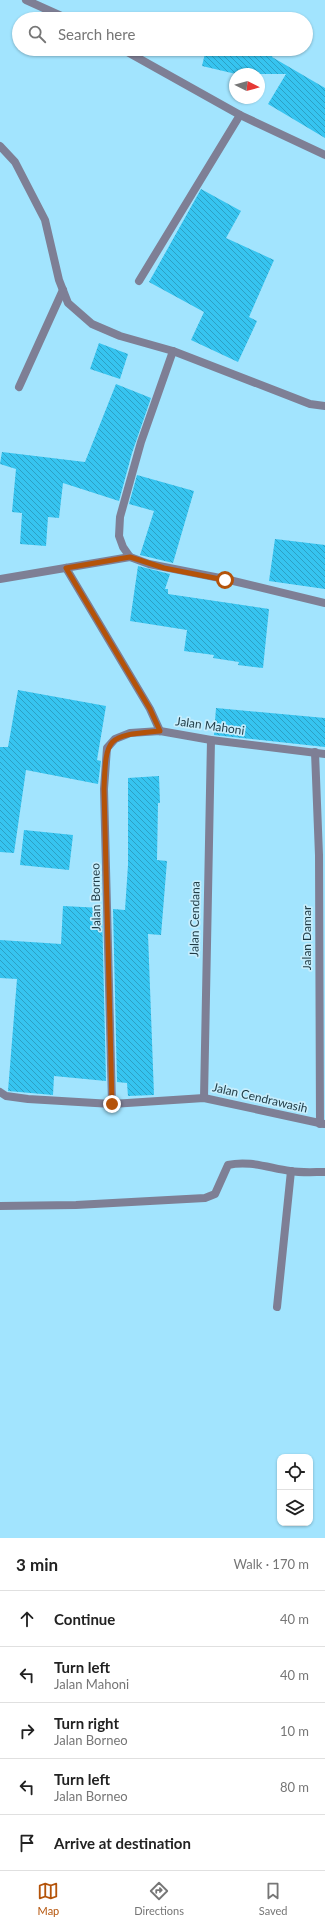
<!DOCTYPE html>
<meta charset="utf-8">
<style>
:root{--surface:#fff;--page:#f2f2f2;--text:#222;--muted:#767676;--line:#e0e0e0;--accent:#b45309}
body{margin:0;font-family:Lato,sans-serif;background:var(--page);color:var(--text)}
.controls{position:absolute;right:12px;bottom:12px;display:grid;overflow:hidden;border-radius:8px;box-shadow:0 1px 3px #0004}
.controls button{width:36px;height:36px;display:grid;place-items:center;padding:0;border:0;border-bottom:1px solid var(--line);background:var(--surface);color:var(--text);font:20px sans-serif}
.compass{position:absolute;left:229px;top:68px;width:36px;height:36px;border-radius:50%;background:var(--surface);box-shadow:0 1px 3px #0004;rotate:96deg}
.stop{position:absolute;width:12px;height:12px;margin:-9px;border:3px solid #b45309;border-radius:50%;background:#fff}
.stop.end{background:#b45309;border-color:#fff;box-shadow:0 1px 4px #0008}
.list{margin:0;padding:0;list-style:none}
h2{display:flex;justify-content:space-between;align-items:center;height:52px;margin:0;padding:0 16px;font-size:17px}
h2 small{font-size:13px;font-weight:400;color:var(--muted)}
.list li{display:grid;grid-template-columns:26px 1fr auto;gap:12px;align-items:center;box-sizing:border-box;height:56px;padding:0 16px;border-top:1px solid var(--line)}
.list b{display:block;font-size:15px;white-space:nowrap}
.list p{margin:0;font-size:13px;white-space:nowrap;color:var(--muted)}
.list em{font-size:13px;font-style:normal;color:var(--muted)}
.icon{flex:none;width:22px;height:22px;fill:none;stroke:currentColor;stroke-width:2;stroke-linecap:round;stroke-linejoin:round}
.map{position:relative;flex:none;width:325px;height:1538px;overflow:hidden}
.search{position:absolute;background:var(--surface);box-shadow:0 1px 3px #0004;left:12px;right:12px;top:12px;height:44px;display:flex;align-items:center;gap:10px;box-sizing:border-box;padding:0 14px;border-radius:22px;color:var(--muted);font-size:15px}
.sheet{height:332px;background:var(--surface)}
nav{display:flex;justify-content:space-around;align-items:center;box-sizing:border-box;height:56px;border-top:1px solid var(--line);background:var(--surface);font-size:11px;color:var(--muted)}
nav a{display:grid;justify-items:center;gap:2px}
nav .on{color:var(--accent)}
.map>svg:first-child{display:block}
.building{fill:url(#building-back-hatch)}
.lines{fill:none;stroke-linecap:round;stroke-linejoin:round}
.minor{stroke:#7e7f95;stroke-width:8}
.tertiary{stroke:#7e7f95;stroke-width:8}
.route{stroke:#b45309;stroke-width:5}
.labels{text-anchor:middle;stroke-width:3.5;stroke-linejoin:round;paint-order:stroke}
.street-label{font-size:12px;fill:#1f3a44;stroke:#c6edfc}
</style>
<div class="map">
<svg width="325" height="1538" viewBox="0 0 325 1538">
<defs>
<pattern id="building-back-hatch" width="6" height="6" patternUnits="userSpaceOnUse"><rect width="6" height="6" fill="#36c4f0"/><path d="M-1 5l2 2M0 0l6 6M5-1l2 2" fill="none" stroke="#2da0c4"/></pattern>
</defs>
<rect width="100%" height="100%" fill="#a2e4fe"/>
<!-- building -->
<g class="building">
<polygon points="214,14 234,19 213,19"/>
<polygon points="206,49 274,49 272,57 325,88 325,138 268,104 286,74 236,74 202,66"/>
<polygon points="201,189 241,211 226,238 274,260 249,317 257,321 238,362 191,340 204,312 149,282"/>
<polygon points="99,343 128,354 120,379 90,369"/>
<polygon points="116,384 151,398 132,453 119,501 63,483 59,518 48,517 46,546 20,544 22,513 12,512 16,469 0,464 2,452 85,462"/>
<polygon points="137,475 194,491 173,563 140,555 154,511 129,504"/>
<polygon points="275,539 325,545 325,589 269,581"/>
<polygon points="138,566 170,574 165,589 168,589 168,594 269,609 263,668 238,665 239,662 213,658 214,655 184,651 187,630 130,621"/>
<polygon points="18,690 106,706 97,760 101,761 98,784 26,770 14,853 0,852 0,747 8,747"/>
<polygon points="216,708 325,718 325,747 214,735"/>
<polygon points="159,776 160,803 158,803 157,860 167,861 161,935 148,934 154,1095 128,1096 127,1083 117,1082 113,909 125,910 128,865 128,778"/>
<polygon points="24,830 73,835 69,870 20,865"/>
<polygon points="63,906 102,908 106,1081 54,1076 53,1095 8,1091 17,979 0,978 0,940 61,944"/>
</g>
<g class="lines">
<!-- minor -->
<g class="minor">
<polyline points="0,146 15,162 45,220 59,280 68,303 92,324 120,336 173,351 310,404 325,406"/>
<polyline points="139,281 240,115"/>
<polyline points="173,351 141,442 120,517 119,536 123,547 130,557 149,564 225,579 325,603"/>
<polyline points="19,387 63,290"/>
<polyline points="66,568 150,709 160,731"/>
<polyline points="0,579 130,557"/>
<polyline points="315,752 319,855 320,1124"/>
<polyline points="0,1092 6,1096 28,1099 112,1104 204,1098 324,1124"/>
<polyline points="204,1098 211,740"/>
<polyline points="112,1104 104,789 107,748 115,739 130,733 160,731 211,740 325,754"/>
<path d="M0 1206 76 1205 205 1198 215 1194 228 1165C249 1160 269 1168 290 1171 302 1173 314 1172 325 1172"/>
<polyline points="277,1307 291,1171"/>
</g>
<!-- tertiary -->
<g class="tertiary">
<polyline points="26,0 68,19"/>
<polyline points="122,49 240,115 325,155"/>
</g>
</g>
<g class="lines">
<!-- route -->
<path class="route" d="M112 1104 104 789C106 735 107 736 160 731L150 709 66 568 130 557 164 568 225 580"/>
</g>
<g class="labels">
<!-- street labels -->
<g class="street-label">
<text transform="translate(210 726) rotate(8)" y="4">Jalan Mahoni</text>
<text transform="translate(96 897) rotate(-91)" y="4">Jalan Borneo</text>
<text transform="translate(195 919) rotate(-89)" y="4">Jalan Cendana</text>
<text transform="translate(307 938) rotate(-90)" y="4">Jalan Damar</text>
<text transform="translate(260 1098) rotate(13)" y="4">Jalan Cendrawasih</text>
</g>
</g>
</svg>
<div class="controls">
<button><svg class="icon" aria-label="locate" viewBox="0 0 24 24"><circle cx="12" cy="12" r="6"/><path d="M12 2v4M12 18v4M2 12h4M18 12h4"/></svg></button>
<button><svg class="icon" aria-label="layers" viewBox="0 0 24 24"><path d="M12 4l9 5-9 5-9-5zM3 14l9 5 9-5"/></svg></button>
</div>
<svg class="compass" viewBox="-18 -18 36 36"><path d="M0-13l5 13h-10z" fill="#e53935"/><path d="M0 13l5-13h-10z" fill="#767676"/></svg>
<div class="stop" style="left:225px;top:580px"></div>
<div class="stop end" style="left:112px;top:1104px"></div>
<div class="search"><svg class="icon" aria-label="search" viewBox="0 0 24 24"><circle cx="10" cy="10" r="6"/><path d="M15 15l6 6"/></svg>Search here</div>
</div>
<section class="sheet">
<h2>3 min<small>Walk · 170 m</small></h2>
<ul class="list">
<li><svg class="icon" aria-label="ahead" viewBox="0 0 24 24"><path d="M12 20V5M6 11l6-6 6 6"/></svg><div><b>Continue</b></div><em>40 m</em></li>
<li><svg class="icon" aria-label="left" viewBox="0 0 24 24"><path d="M17 20v-9H6M10 6l-5 5 5 5"/></svg><div><b>Turn left</b><p>Jalan Mahoni</p></div><em>40 m</em></li>
<li><svg class="icon" aria-label="right" viewBox="0 0 24 24"><path d="M7 20v-9h11M14 6l5 5-5 5"/></svg><div><b>Turn right</b><p>Jalan Borneo</p></div><em>10 m</em></li>
<li><svg class="icon" aria-label="left" viewBox="0 0 24 24"><path d="M17 20v-9H6M10 6l-5 5 5 5"/></svg><div><b>Turn left</b><p>Jalan Borneo</p></div><em>80 m</em></li>
<li><svg class="icon" aria-label="arrive" viewBox="0 0 24 24"><path d="M6 21V4h12l-3 4 3 4H6"/></svg><div><b>Arrive at destination</b></div></li>
</ul>
</section>
<nav>
<a class="on"><svg class="icon" aria-label="map" viewBox="0 0 24 24"><path d="M3 6l6-2 6 2 6-2v14l-6 2-6-2-6 2zM9 4v14M15 6v14"/></svg>Map</a>
<a><svg class="icon" aria-label="directions" viewBox="0 0 24 24"><path d="M12 3l9 9-9 9-9-9zM9 14v-3h6M13 9l2 2-2 2"/></svg>Directions</a>
<a><svg class="icon" aria-label="saved" viewBox="0 0 24 24"><path d="M7 4h10v16l-5-4-5 4z"/></svg>Saved</a>
</nav>
